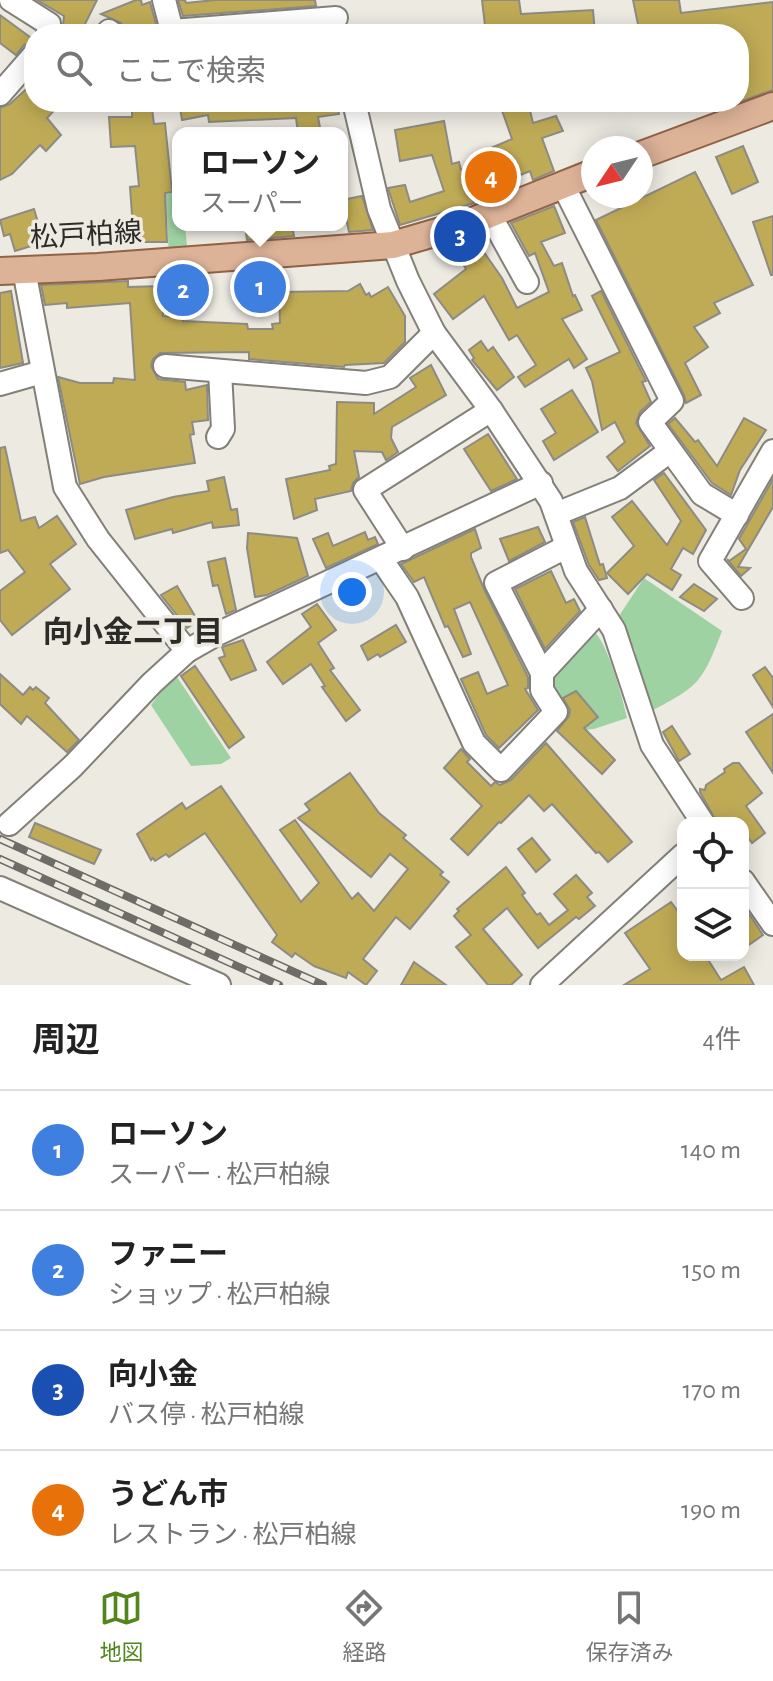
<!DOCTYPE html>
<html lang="ja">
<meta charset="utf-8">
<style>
:root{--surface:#fff;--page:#f2f2f2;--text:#222;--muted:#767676;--line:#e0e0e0;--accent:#52861d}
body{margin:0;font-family:"Alegreya Sans","Noto Sans JP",sans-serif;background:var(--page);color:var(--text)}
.controls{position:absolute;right:24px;bottom:24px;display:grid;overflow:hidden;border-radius:16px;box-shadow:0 4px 20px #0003}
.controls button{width:72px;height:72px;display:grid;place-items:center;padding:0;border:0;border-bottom:2px solid var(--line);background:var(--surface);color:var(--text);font:40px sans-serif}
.compass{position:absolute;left:581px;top:136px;width:72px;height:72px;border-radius:50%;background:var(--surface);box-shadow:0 4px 20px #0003;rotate:235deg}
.you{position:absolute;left:352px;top:592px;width:28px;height:28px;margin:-20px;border:6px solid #fff;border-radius:50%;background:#1a73e8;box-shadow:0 0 0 12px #1a73e833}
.badge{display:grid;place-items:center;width:52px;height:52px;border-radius:50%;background:var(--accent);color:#fff;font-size:26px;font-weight:700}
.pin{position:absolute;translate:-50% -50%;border:4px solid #fff;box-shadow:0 2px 8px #0006}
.popup{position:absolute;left:172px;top:127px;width:176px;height:104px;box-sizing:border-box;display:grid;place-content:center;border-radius:16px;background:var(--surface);filter:drop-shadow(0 2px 6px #0005);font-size:26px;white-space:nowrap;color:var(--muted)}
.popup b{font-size:30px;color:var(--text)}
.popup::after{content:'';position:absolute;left:50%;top:100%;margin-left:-16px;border:16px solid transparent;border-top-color:var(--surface)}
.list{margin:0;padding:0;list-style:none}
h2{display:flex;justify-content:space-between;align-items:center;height:104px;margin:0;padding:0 32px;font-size:34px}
h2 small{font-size:26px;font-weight:400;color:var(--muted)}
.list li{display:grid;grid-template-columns:52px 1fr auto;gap:24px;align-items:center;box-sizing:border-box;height:120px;padding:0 32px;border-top:2px solid var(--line)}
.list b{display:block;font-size:30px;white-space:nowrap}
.list p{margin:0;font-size:26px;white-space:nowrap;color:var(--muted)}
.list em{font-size:26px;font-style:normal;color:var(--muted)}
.icon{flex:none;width:44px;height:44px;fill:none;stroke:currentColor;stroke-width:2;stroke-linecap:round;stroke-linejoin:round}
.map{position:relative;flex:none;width:773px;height:985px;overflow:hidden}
.search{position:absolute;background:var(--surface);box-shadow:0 4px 20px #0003;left:24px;right:24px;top:24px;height:88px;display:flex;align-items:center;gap:20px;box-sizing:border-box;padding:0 28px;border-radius:32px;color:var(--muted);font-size:30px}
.sheet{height:584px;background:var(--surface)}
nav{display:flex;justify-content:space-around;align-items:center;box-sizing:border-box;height:112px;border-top:2px solid var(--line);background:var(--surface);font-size:22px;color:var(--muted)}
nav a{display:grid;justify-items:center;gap:4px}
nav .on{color:var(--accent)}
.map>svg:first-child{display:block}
.green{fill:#9fd2a3}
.building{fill:#bfab55;stroke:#8d8b83;stroke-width:2}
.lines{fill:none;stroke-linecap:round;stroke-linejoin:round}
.minor-casing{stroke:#828078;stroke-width:26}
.major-casing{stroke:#916245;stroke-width:30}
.minor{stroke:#fff;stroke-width:22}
.major{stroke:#ddb398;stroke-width:26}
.rail-casing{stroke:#6e6c67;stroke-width:8}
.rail{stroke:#eceae1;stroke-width:5;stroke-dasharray:15;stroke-linecap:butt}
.labels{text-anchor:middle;stroke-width:7;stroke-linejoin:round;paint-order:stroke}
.street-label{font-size:28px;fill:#2c2b28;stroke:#eceae1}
.neighbourhood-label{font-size:30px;font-weight:bold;fill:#2c2b28;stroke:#eceae1}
</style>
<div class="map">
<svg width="773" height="985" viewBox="0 0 773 985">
<rect width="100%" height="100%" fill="#eceae1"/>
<!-- green -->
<g class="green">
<polygon points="178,185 178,225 185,225 188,257 169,259 166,194 172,193 172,186"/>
<path d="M644 578 722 631C701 686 698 686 646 714L635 650 617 619Z"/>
<path d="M593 631C607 640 623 700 627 718L594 729 582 730 560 706 545 681Z"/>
<polygon points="177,677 231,758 221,764 191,766 151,705 170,680"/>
</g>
<!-- building -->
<g class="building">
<polygon points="37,0 97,0 80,34 62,34 64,16"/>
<polygon points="136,0 141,0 142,5 150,2 157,28 155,34 127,34 121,23 101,14"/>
<polygon points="178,0 185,0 186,3 215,0 315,0 316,6 183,16"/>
<polygon points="482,0 519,0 521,14 593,10 595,33 486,34"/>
<polygon points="633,0 679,0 681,13 773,2 773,90 739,102 739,34 640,34"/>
<polygon points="0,15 34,40 34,41 24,45 16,55 0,43"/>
<polygon points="34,82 34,102 62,102 47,118 61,135 46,151 40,145 12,174 0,180 0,108 10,104"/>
<polygon points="179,102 337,102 339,114 318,117 321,133 298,133 296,118 209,122 208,115 182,120"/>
<polygon points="499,102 528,102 533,123 556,116 563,131 542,138 554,171 533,180 530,171 501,183 498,178 469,190 474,203 400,225 388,188 405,185 410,202 444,191 432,155 400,161 395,130 444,121 452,164 459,162 461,170 488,159 484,151 512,139"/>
<polygon points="152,108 154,124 165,123 172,192 165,193 167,242 134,242 130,187 139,186 135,146 111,147 109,117 132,117 132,110"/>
<polygon points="743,146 758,182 732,194 716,157"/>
<polygon points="695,172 753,285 714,303 720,313 694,327 708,347 685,363 701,395 686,403 684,395 596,220"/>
<polygon points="362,196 373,230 349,232 342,200"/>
<polygon points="554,206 565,233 541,242 554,266 562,263 573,296 575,295 582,310 562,319 587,359 574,368 569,359 525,387 518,377 536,365 517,335 509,340 484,296 453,319 434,294 466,269 453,245 474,238 502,278 517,308 549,292 535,253 529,256 511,223"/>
<polygon points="34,209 40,229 37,230 41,243 15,251 10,234 4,236 0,220"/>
<polygon points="773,216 773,275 771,275 753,222"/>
<polygon points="245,225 292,225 294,236 247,240"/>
<polygon points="128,281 128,287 162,286 163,316 183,317 183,321 247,324 248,329 273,329 272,324 280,323 279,292 348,291 360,284 366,295 369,293 371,297 388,287 405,316 405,342 384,363 345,365 344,367 249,359 249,352 160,353 153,359 151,366 158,379 185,382 186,390 207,385 208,420 192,422 194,434 190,435 195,463 104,477 80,484 58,377 80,383 113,383 114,378 135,380 130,303 67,308 67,303 45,305 41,285"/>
<polygon points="11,291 23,363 0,368 0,293"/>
<polygon points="601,291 646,381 642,382 651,402 640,412 636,423 650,446 618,471 607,457 625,442 615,422 602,430 592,381 586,368 620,352 592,296"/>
<polygon points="481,341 488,351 493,347 514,377 497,390 472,360 474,358 469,350"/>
<polygon points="431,365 446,395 392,427 391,438 398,452 386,460 382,452 354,451 359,477 353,483 351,491 315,499 317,510 294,519 286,479 330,470 329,466 336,464 337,402 374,403 374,414 416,387 410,378"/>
<polygon points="572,390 598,432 554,460 543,441 556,433 541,409"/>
<polygon points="675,418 695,442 698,440 717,466 744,418 766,430 740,470 731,495 712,483 668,424"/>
<polygon points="488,434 517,479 491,491 464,449"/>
<polygon points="5,447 21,521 35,517 39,528 57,516 76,544 50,564 70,589 12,635 0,620 0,591 25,572 8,550 0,553 0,448"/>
<polygon points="664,473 706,530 693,554 683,548 671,569 681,575 672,590 647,574 628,594 607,573 634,546 612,517 632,501 667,545 681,521 654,480"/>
<polygon points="224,477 231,510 237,509 239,525 213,528 212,522 173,533 172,529 135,539 126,510 173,497 209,491 207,481"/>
<polygon points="773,479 773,507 738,567 750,568 741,576 727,559 729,561 746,549 739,539"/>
<polygon points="585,517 600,565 603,564 607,578 599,580 589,565 573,522"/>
<polygon points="538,527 545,542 509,561 500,539"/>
<polygon points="475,529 481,548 471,553 471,557 484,589 528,677 528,688 525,689 538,710 499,748 486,735 461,679 478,672 487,694 508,685 470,602 454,609 471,654 463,657 448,626 445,627 424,577 414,582 401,564"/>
<polygon points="365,532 368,540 375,537 378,544 326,568 313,539 328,533 333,546"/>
<polygon points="248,533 297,538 308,576 267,595 255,597 247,548"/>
<polygon points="225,558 236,610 226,614 218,585 213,586 208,562"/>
<polygon points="551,571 566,603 574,599 580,611 545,649 515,589"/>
<polygon points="694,584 717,599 704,611 680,597"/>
<polygon points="177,586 198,621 187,628 161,595"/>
<polygon points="317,604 336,630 318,643 334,668 330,670 360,710 346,721 322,687 325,686 311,664 283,684 267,662 311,627 302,614"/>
<polygon points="396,625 406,642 380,657 378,654 368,660 361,646"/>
<polygon points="243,640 256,670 231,680 219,658 225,656 222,647"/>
<polygon points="195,666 244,737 229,748 181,676"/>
<polygon points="765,667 773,678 773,707 753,675"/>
<polygon points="0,674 23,695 30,687 33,690 36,687 49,698 45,703 79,740 67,752 27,716 21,724 0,704"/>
<polygon points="576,691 598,717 584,728 615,760 602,774 557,731 569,716 570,710 563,698"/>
<polygon points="773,714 773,773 746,732"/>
<polygon points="672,726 690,754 679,761 663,732"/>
<polygon points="546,743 632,842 608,862 599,852 596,853 552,804 544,811 529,795 501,823 499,822 468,855 451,839 482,806 444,768 461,749 470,759 467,762 491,786 495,782 500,785 511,780"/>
<polygon points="733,763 739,763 762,793 746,806 765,833 752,843 749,839 743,844 743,823 717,823 700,792 700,789 705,790 706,785 725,772 724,769"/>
<polygon points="350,773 379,813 406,835 403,838 443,872 440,875 449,882 410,929 396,917 363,959 377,971 366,985 348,972 346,978 314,966 295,953 292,957 272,942 277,935 205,833 169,857 166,854 155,861 153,858 151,860 137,834 182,803 186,809 221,786 301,902 319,883 280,830 295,820 352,899 358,893 374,911 408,869 390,854 371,877 298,818 310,810 305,804"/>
<polygon points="35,823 101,850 94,864 29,837"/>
<polygon points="532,838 550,860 536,872 518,849"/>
<polygon points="506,867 525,893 522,895 537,915 540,913 549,925 568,910 554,894 576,875 592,893 587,897 595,906 579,919 576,917 538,948 507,908 483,929 522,975 511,985 488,985 456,947 471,935 454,916 459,911 457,909"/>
<polygon points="671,902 683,918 683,955 705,955 721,980 744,967 754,985 624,985 650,969 625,933"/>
<polygon points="743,905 763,935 743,949"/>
<polygon points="414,962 446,985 401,985"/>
</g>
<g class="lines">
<defs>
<g id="minor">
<polyline points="11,0 49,24 48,34"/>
<polyline points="164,0 172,31 169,34"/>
<polyline points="109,31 113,34"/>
<polyline points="172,31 336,18"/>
<polyline points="0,94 34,55"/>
<polyline points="354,102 379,209 408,281 434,333 491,410 551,501 576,571 614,630 652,745 703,823"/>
<polyline points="563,185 672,401 650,422 702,494 737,515"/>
<polyline points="490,215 527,282"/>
<polyline points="24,270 65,487 98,539 187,651"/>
<polyline points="165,366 366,383 390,377 434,333"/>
<polyline points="0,384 42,372"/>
<polyline points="218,437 223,429 220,371"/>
<polyline points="556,514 620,488 670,451"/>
<polyline points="403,549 365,490 491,410"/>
<polyline points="381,559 407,597 474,743 501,770 556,712 542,690 542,673 601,609"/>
<polyline points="742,598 710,561 773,451"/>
<polyline points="542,673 496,583 566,547"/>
<polyline points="9,824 73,766 152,683 187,651 215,635 541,483"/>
<polyline points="743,881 773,924"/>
<polyline points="0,888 219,985"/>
<polyline points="542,985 683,855"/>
</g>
<g id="major">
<polyline points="641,155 773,106"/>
<polyline points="0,271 98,267 393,245 465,224 593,173"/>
</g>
</defs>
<!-- minor casing -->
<use href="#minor" class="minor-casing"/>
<!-- major casing -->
<use href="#major" class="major-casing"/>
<!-- minor -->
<use href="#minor" class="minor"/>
<!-- major -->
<use href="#major" class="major"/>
<defs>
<g id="rail">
<polyline points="0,839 323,985"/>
<polyline points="0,859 279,985"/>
</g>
</defs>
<!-- rail casing -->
<use href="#rail" class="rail-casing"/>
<!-- rail -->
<use href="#rail" class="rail"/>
</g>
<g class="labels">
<!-- street labels -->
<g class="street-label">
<text transform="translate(86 234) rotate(-3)" y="10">松戸柏線</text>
</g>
<!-- neighbourhood labels -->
<g class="neighbourhood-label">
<text x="133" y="642">向小金二丁目</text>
</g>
</g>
</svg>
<div class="controls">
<button><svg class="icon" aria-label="locate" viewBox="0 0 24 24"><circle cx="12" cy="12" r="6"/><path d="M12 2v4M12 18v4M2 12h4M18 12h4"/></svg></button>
<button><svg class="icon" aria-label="layers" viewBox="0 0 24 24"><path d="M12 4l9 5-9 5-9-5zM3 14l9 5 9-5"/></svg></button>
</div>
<svg class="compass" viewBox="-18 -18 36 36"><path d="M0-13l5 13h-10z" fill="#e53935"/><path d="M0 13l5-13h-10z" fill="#767676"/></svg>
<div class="you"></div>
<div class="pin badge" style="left:260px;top:287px;background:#3f7fe0">1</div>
<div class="popup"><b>ローソン</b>スーパー</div>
<div class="pin badge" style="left:183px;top:290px;background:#3f7fe0">2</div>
<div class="pin badge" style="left:460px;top:236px;background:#1a4fb4">3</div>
<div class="pin badge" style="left:491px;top:177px;background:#e8710a">4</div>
<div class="search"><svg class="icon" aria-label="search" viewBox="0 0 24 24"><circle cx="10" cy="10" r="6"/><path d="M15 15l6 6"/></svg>ここで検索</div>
</div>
<section class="sheet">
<h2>周辺<small>4件</small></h2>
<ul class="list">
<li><span class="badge" style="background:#3f7fe0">1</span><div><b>ローソン</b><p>スーパー · 松戸柏線</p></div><em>140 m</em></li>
<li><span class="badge" style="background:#3f7fe0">2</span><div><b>ファニー</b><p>ショップ · 松戸柏線</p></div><em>150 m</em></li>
<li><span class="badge" style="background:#1a4fb4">3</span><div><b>向小金</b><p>バス停 · 松戸柏線</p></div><em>170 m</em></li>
<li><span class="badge" style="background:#e8710a">4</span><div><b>うどん市</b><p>レストラン · 松戸柏線</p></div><em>190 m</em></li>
</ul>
</section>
<nav>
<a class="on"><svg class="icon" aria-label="map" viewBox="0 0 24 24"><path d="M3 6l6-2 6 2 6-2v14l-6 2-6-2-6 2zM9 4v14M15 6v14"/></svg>地図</a>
<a><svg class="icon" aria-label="directions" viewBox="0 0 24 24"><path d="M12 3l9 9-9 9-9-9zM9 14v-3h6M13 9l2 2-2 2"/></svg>経路</a>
<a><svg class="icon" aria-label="saved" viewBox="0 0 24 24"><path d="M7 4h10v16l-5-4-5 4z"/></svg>保存済み</a>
</nav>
